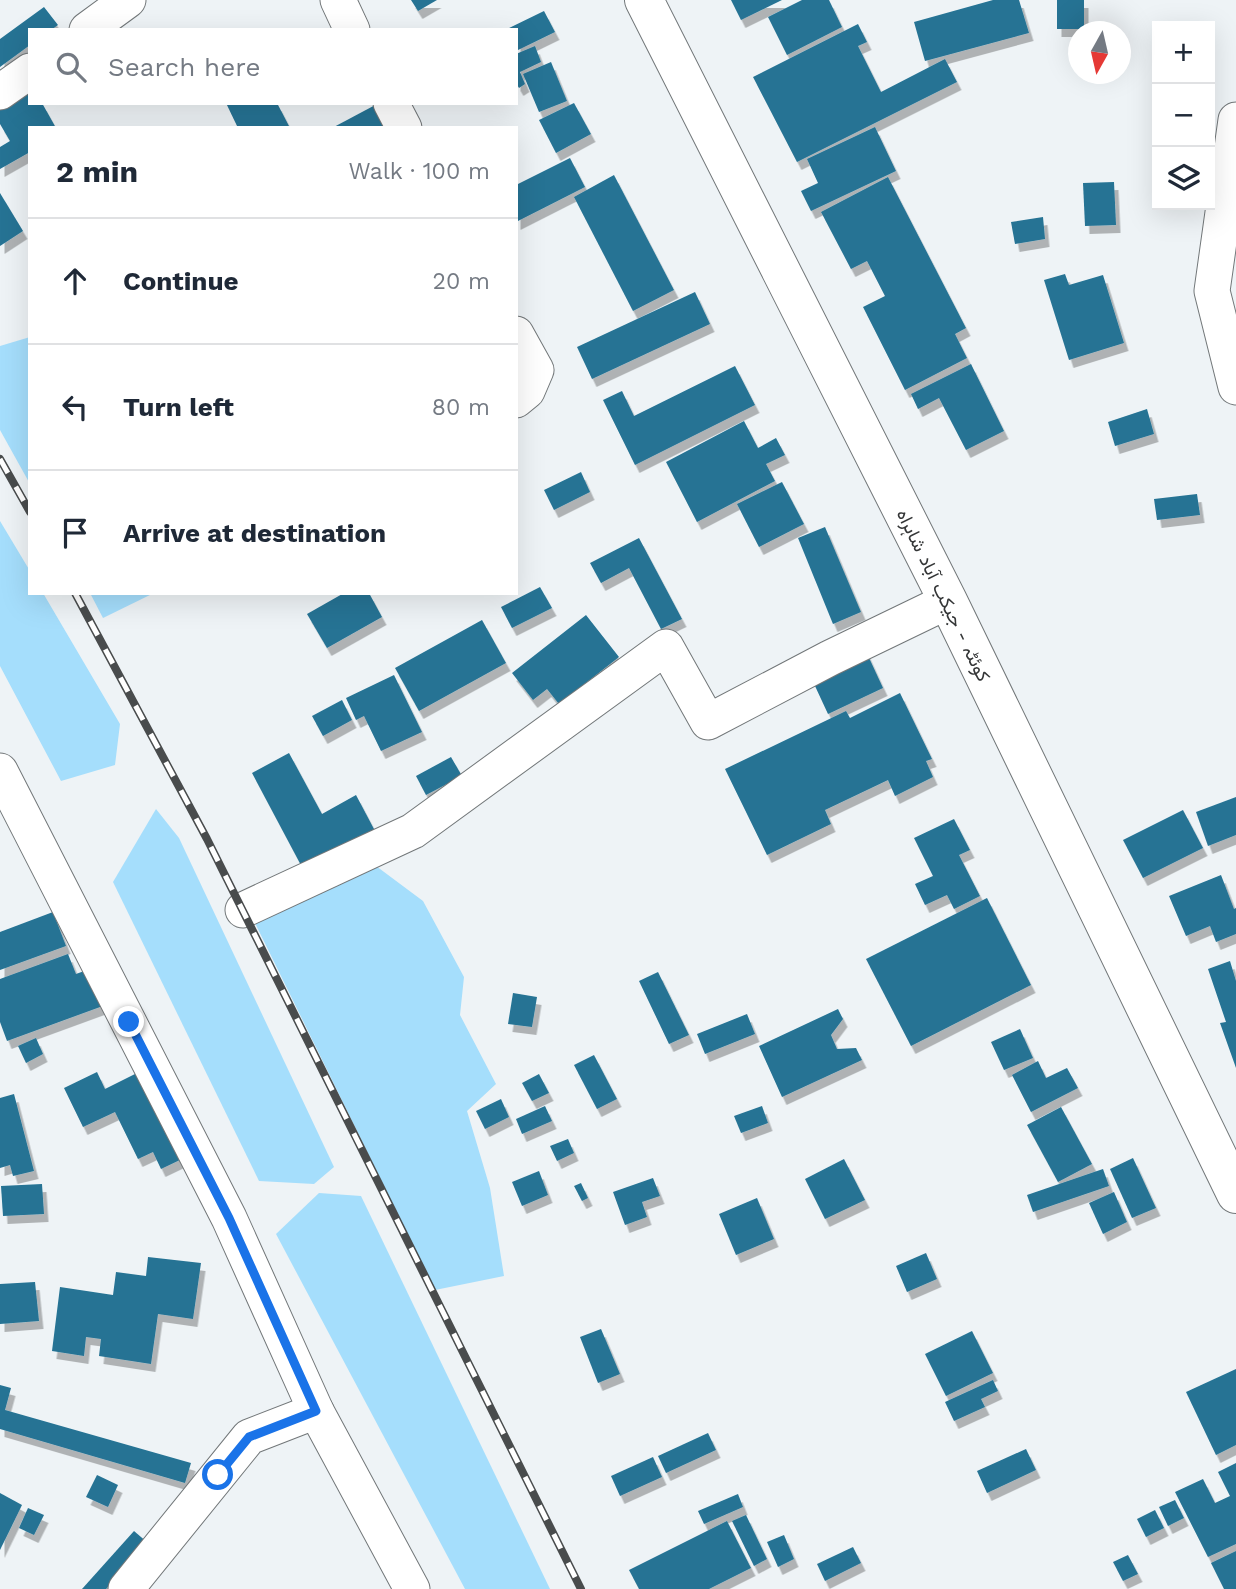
<!DOCTYPE html>
<meta charset="utf-8">
<style>
:root{--surface:#fff;--page:#f6f6f7;--text:#1f2937;--muted:#747a83;--line:#e0e1e3}
body{margin:0;font-family:"Work Sans",Vazirmatn,sans-serif;background:var(--page);color:var(--text)}
.controls{position:absolute;right:21px;top:21px;display:grid;overflow:hidden;border-radius:0px;box-shadow:0 7px 28px #0002}
.controls button{width:63px;height:63px;display:grid;place-items:center;padding:0;border:0;border-bottom:2px solid var(--line);background:var(--surface);color:var(--text);font:35px sans-serif}
.compass{position:absolute;left:1068px;top:21px;width:63px;height:63px;border-radius:50%;background:var(--surface);box-shadow:0 7px 28px #0002;rotate:188deg}
.stop{position:absolute;width:21px;height:21px;margin:-16px;border:5px solid #1a73e8;border-radius:50%;background:#fff}
.stop.end{background:#1a73e8;border-color:#fff;box-shadow:0 2px 7px #0008}
.list{margin:0;padding:0;list-style:none}
h2{display:flex;justify-content:space-between;align-items:center;height:91px;margin:0;padding:0 28px;font-size:30px}
h2 small{font-size:23px;font-weight:400;color:var(--muted)}
.list li{display:grid;grid-template-columns:46px 1fr auto;gap:21px;align-items:center;box-sizing:border-box;height:126px;padding:0 28px;border-top:2px solid var(--line)}
.list b{display:block;font-size:26px;white-space:nowrap}
.list em{font-size:23px;font-style:normal;color:var(--muted)}
.icon{flex:none;width:38px;height:38px;fill:none;stroke:currentColor;stroke-width:2;stroke-linecap:round;stroke-linejoin:round}
.map{position:relative;flex:none;width:1236px;height:1589px;overflow:hidden}
.search{position:absolute;background:var(--surface);box-shadow:0 7px 28px #0002;left:28px;top:28px;width:490px;height:77px;display:flex;align-items:center;gap:18px;box-sizing:border-box;padding:0 24px;border-radius:0px;color:var(--muted);font-size:26px}
.panel{position:absolute;background:var(--surface);box-shadow:0 7px 28px #0002;left:28px;top:126px;width:490px;height:469px;border-radius:0px}
.map>svg:first-child{display:block}
.green{fill:#a5defc}
.building{fill:#257394;filter:url(#shadow)}
.lines{fill:none;stroke-linecap:round;stroke-linejoin:round}
.minor-casing{stroke:#727779;stroke-width:37}
.trunk-casing{stroke:#727779;stroke-width:40}
.minor{stroke:#fff;stroke-width:35}
.trunk{stroke:#fff;stroke-width:38}
.rail-casing{stroke:#494c4d;stroke-width:8}
.rail{stroke:#fff;stroke-width:5;stroke-dasharray:16;stroke-linecap:butt}
.route{stroke:#1a73e8;stroke-width:9}
.labels{text-anchor:middle;stroke-width:7;stroke-linejoin:round;paint-order:stroke}
.street-label{font-size:19px;fill:#343637;stroke:#fff}
</style>
<div class="map">
<svg width="1236" height="1589" viewBox="0 0 1236 1589">
<defs>
<filter id="shadow"><feDropShadow dx="4.5" dy="8" stdDeviation="0" flood-color="#0004"/></filter>
</defs>
<rect width="100%" height="100%" fill="#eef3f6"/>
<!-- green -->
<g class="green">
<polygon points="30,337 30,484 0,430 0,346"/>
<polygon points="0,521 30,571 30,593 43,593 120,724 115,765 61,781 0,666"/>
<polygon points="90,593 154,593 103,618"/>
<polygon points="156,809 179,838 334,1167 314,1184 259,1181 113,882"/>
<polygon points="372,863 423,901 464,977 460,1015 496,1084 467,1111 490,1188 504,1276 435,1290 254,921"/>
<polygon points="319,1193 361,1196 550,1589 465,1589 276,1234"/>
</g>
<!-- building -->
<g class="building">
<polygon points="411,0 437,0 418,11"/>
<polygon points="731,0 782,0 741,20"/>
<polygon points="802,0 829,0 842,27 787,55 768,17"/>
<polygon points="993,0 1019,0 1029,33 925,61 914,22"/>
<rect x="1057" y="0" width="27" height="29"/>
<polygon points="44,7 58,25 51,30 30,30 30,45 0,67 0,39"/>
<polygon points="544,11 555,32 516,51 516,30 505,30"/>
<polygon points="858,24 867,42 858,46 881,92 945,59 957,82 797,162 753,77"/>
<polygon points="535,46 541,62 520,72 525,84 519,88 516,83 516,54"/>
<polygon points="551,62 567,101 539,112 523,74"/>
<polygon points="30,83 30,103 42,103 56,128 30,128 30,152 0,169 0,147 10,141 0,124 0,99"/>
<polygon points="226,103 277,103 290,128 238,128"/>
<polygon points="379,103 406,128 332,128"/>
<polygon points="574,103 591,134 556,153 539,120"/>
<polygon points="875,127 896,171 811,211 801,191 818,183 807,159"/>
<polygon points="570,158 585,187 516,222 516,185"/>
<polygon points="614,175 674,290 633,311 574,197"/>
<polygon points="888,177 966,328 955,334 967,358 905,390 863,307 885,296 867,261 851,269 821,212"/>
<polygon points="1114,182 1116,225 1085,226 1083,183"/>
<polygon points="0,193 23,231 0,246"/>
<polygon points="1043,217 1045,239 1015,244 1011,222"/>
<polygon points="1065,274 1069,285 1103,275 1124,343 1069,360 1044,280"/>
<polygon points="695,292 710,324 592,379 577,347"/>
<polygon points="971,364 1004,431 966,450 939,398 918,409 911,394"/>
<polygon points="735,366 755,405 635,465 603,400 622,391 634,416"/>
<polygon points="1147,409 1154,434 1115,446 1108,422"/>
<polygon points="744,421 758,448 776,438 785,455 766,464 775,481 697,522 666,462"/>
<polygon points="581,472 590,492 554,510 544,490"/>
<polygon points="782,482 804,524 759,547 737,504"/>
<polygon points="1197,494 1200,515 1157,520 1154,499"/>
<polygon points="825,527 861,612 833,624 798,538"/>
<polygon points="639,538 682,619 661,629 629,568 601,583 590,563"/>
<polygon points="540,587 552,608 512,628 501,607"/>
<polygon points="344,593 369,593 382,617 327,648 307,614"/>
<polygon points="586,615 619,657 559,704 547,689 533,700 512,673"/>
<polygon points="482,620 506,663 419,711 395,668"/>
<polygon points="864,647 883,688 828,714 809,673"/>
<polygon points="394,675 422,732 381,751 364,716 356,720 346,698"/>
<polygon points="900,693 932,759 926,761 933,777 895,796 888,780 825,810 831,824 767,855 725,769 846,711 850,718"/>
<polygon points="342,700 352,720 323,736 312,716"/>
<polygon points="289,753 322,814 356,795 375,831 303,869 252,773"/>
<polygon points="451,757 462,776 426,795 416,776"/>
<polygon points="1236,797 1236,835 1208,846 1196,812"/>
<polygon points="1183,810 1203,848 1143,878 1123,840"/>
<polygon points="954,819 970,850 959,855 980,896 954,909 947,895 925,905 915,884 933,876 914,838"/>
<polygon points="1221,875 1234,909 1236,908 1236,934 1216,942 1210,926 1186,936 1169,896"/>
<polygon points="987,898 1031,985 911,1046 866,959"/>
<polygon points="53,912 66,946 0,970 0,932"/>
<polygon points="68,954 76,974 98,966 111,1003 7,1041 0,1022 0,979"/>
<polygon points="1230,961 1236,981 1236,1068 1220,1023 1226,1022 1208,969"/>
<polygon points="658,972 689,1035 669,1044 639,981"/>
<polygon points="513,993 537,997 532,1027 508,1024"/>
<polygon points="838,1009 843,1019 831,1035 837,1049 856,1048 862,1060 782,1097 759,1046"/>
<polygon points="747,1014 755,1034 705,1054 697,1034"/>
<polygon points="1020,1029 1033,1058 1004,1070 991,1042"/>
<polygon points="36,1038 43,1054 26,1063 18,1046"/>
<polygon points="594,1055 617,1099 597,1109 574,1065"/>
<polygon points="1038,1061 1046,1078 1067,1068 1078,1088 1031,1112 1012,1075"/>
<polygon points="141,1071 184,1158 161,1169 153,1152 138,1159 115,1112 83,1127 64,1088 97,1072 105,1089"/>
<polygon points="539,1074 549,1093 532,1101 522,1083"/>
<polygon points="14,1094 34,1171 13,1176 10,1165 0,1168 0,1098"/>
<polygon points="501,1099 509,1117 485,1129 476,1111"/>
<polygon points="545,1106 552,1121 522,1134 516,1119"/>
<polygon points="762,1106 768,1123 741,1133 734,1116"/>
<polygon points="1061,1107 1092,1164 1058,1182 1027,1125"/>
<polygon points="568,1139 574,1153 557,1161 550,1146"/>
<polygon points="1133,1158 1156,1208 1132,1218 1110,1169"/>
<polygon points="844,1159 865,1200 825,1219 805,1179"/>
<polygon points="1103,1169 1109,1186 1033,1212 1027,1195"/>
<polygon points="539,1171 548,1195 522,1206 512,1182"/>
<polygon points="653,1178 660,1196 642,1202 647,1217 625,1225 613,1192"/>
<polygon points="581,1183 588,1198 582,1201 574,1186"/>
<polygon points="42,1184 44,1214 3,1216 1,1186"/>
<polygon points="1114,1192 1127,1222 1103,1234 1089,1203"/>
<polygon points="757,1198 774,1239 736,1255 719,1214"/>
<polygon points="926,1253 937,1279 907,1292 896,1266"/>
<polygon points="148,1257 201,1263 193,1319 158,1314 151,1364 99,1356 101,1339 86,1337 84,1356 52,1351 60,1287 113,1295 116,1272 146,1276"/>
<polygon points="35,1282 39,1321 0,1324 0,1284"/>
<polygon points="601,1329 620,1374 598,1383 580,1337"/>
<polygon points="972,1331 993,1373 946,1396 925,1354"/>
<polygon points="1236,1369 1236,1445 1216,1455 1186,1392"/>
<polygon points="993,1380 998,1391 981,1399 985,1407 954,1421 945,1402"/>
<polygon points="0,1385 11,1388 5,1410 191,1463 185,1483 0,1429"/>
<polygon points="708,1433 716,1450 666,1473 658,1456"/>
<polygon points="1026,1449 1036,1470 987,1493 977,1471"/>
<polygon points="653,1457 662,1477 620,1496 611,1476"/>
<polygon points="1236,1463 1236,1544 1208,1557 1175,1492 1203,1479 1215,1503 1230,1496 1218,1472"/>
<polygon points="97,1475 118,1485 108,1507 86,1497"/>
<polygon points="0,1493 22,1505 0,1550"/>
<polygon points="738,1494 743,1507 704,1524 698,1511"/>
<polygon points="1175,1500 1184,1518 1168,1526 1159,1507"/>
<polygon points="28,1508 44,1515 34,1535 19,1528"/>
<polygon points="1155,1510 1164,1528 1146,1537 1137,1519"/>
<polygon points="746,1515 767,1559 754,1566 732,1521"/>
<polygon points="727,1521 751,1568 709,1589 639,1589 629,1570"/>
<polygon points="134,1531 148,1543 106,1589 82,1589"/>
<polygon points="784,1535 794,1559 778,1567 767,1542"/>
<polygon points="853,1547 861,1563 825,1581 817,1564"/>
<polygon points="1236,1551 1236,1589 1224,1589 1211,1563"/>
<polygon points="1128,1555 1138,1574 1123,1581 1113,1562"/>
</g>
<g class="lines">
<defs>
<g id="minor">
<polyline points="338,0 352,30"/>
<polyline points="87,30 128,0"/>
<polyline points="0,92 30,71"/>
<polyline points="391,103 404,128"/>
<polyline points="1236,120 1212,291 1236,387"/>
<polyline points="516,334 536,370 527,391 516,400"/>
<polyline points="0,771 229,1218 316,1411 412,1589"/>
<polyline points="243,910 413,831 666,647 708,722 830,658 948,601"/>
<polyline points="126,1589 249,1437 316,1411"/>
</g>
<polyline id="trunk" points="644,0 948,601 1236,1194"/>
</defs>
<!-- minor casing -->
<use href="#minor" class="minor-casing"/>
<!-- trunk casing -->
<use href="#trunk" class="trunk-casing"/>
<!-- minor -->
<use href="#minor" class="minor"/>
<!-- trunk -->
<use href="#trunk" class="trunk"/>
<defs>
<g id="rail">
<polyline points="0,459 30,512"/>
<polyline points="75,593 207,839 581,1589"/>
</g>
</defs>
<!-- rail casing -->
<use href="#rail" class="rail-casing"/>
<!-- rail -->
<use href="#rail" class="rail"/>
</g>
<g class="lines">
<!-- route -->
<polyline class="route" points="129,1022 229,1218 316,1411 249,1437 218,1475"/>
</g>
<g class="labels">
<!-- street labels -->
<g class="street-label">
<text transform="translate(944 595) rotate(64)" y="7">کوئٹہ - جیکب آباد شاہراہ</text>
</g>
</g>
</svg>
<div class="controls">
<button>+</button>
<button>−</button>
<button><svg class="icon" aria-label="layers" viewBox="0 0 24 24"><path d="M12 4l9 5-9 5-9-5zM3 14l9 5 9-5"/></svg></button>
</div>
<svg class="compass" viewBox="-18 -18 36 36"><path d="M0-13l5 13h-10z" fill="#e53935"/><path d="M0 13l5-13h-10z" fill="#747a83"/></svg>
<div class="stop" style="left:218px;top:1475px"></div>
<div class="stop end" style="left:129px;top:1022px"></div>
<div class="search"><svg class="icon" aria-label="search" viewBox="0 0 24 24"><circle cx="10" cy="10" r="6"/><path d="M15 15l6 6"/></svg>Search here</div>
<section class="panel">
<h2>2 min<small>Walk · 100 m</small></h2>
<ul class="list">
<li><svg class="icon" aria-label="ahead" viewBox="0 0 24 24"><path d="M12 20V5M6 11l6-6 6 6"/></svg><div><b>Continue</b></div><em>20 m</em></li>
<li><svg class="icon" aria-label="left" viewBox="0 0 24 24"><path d="M17 20v-9H6M10 6l-5 5 5 5"/></svg><div><b>Turn left</b></div><em>80 m</em></li>
<li><svg class="icon" aria-label="arrive" viewBox="0 0 24 24"><path d="M6 21V4h12l-3 4 3 4H6"/></svg><div><b>Arrive at destination</b></div></li>
</ul>
</section>
</div>
